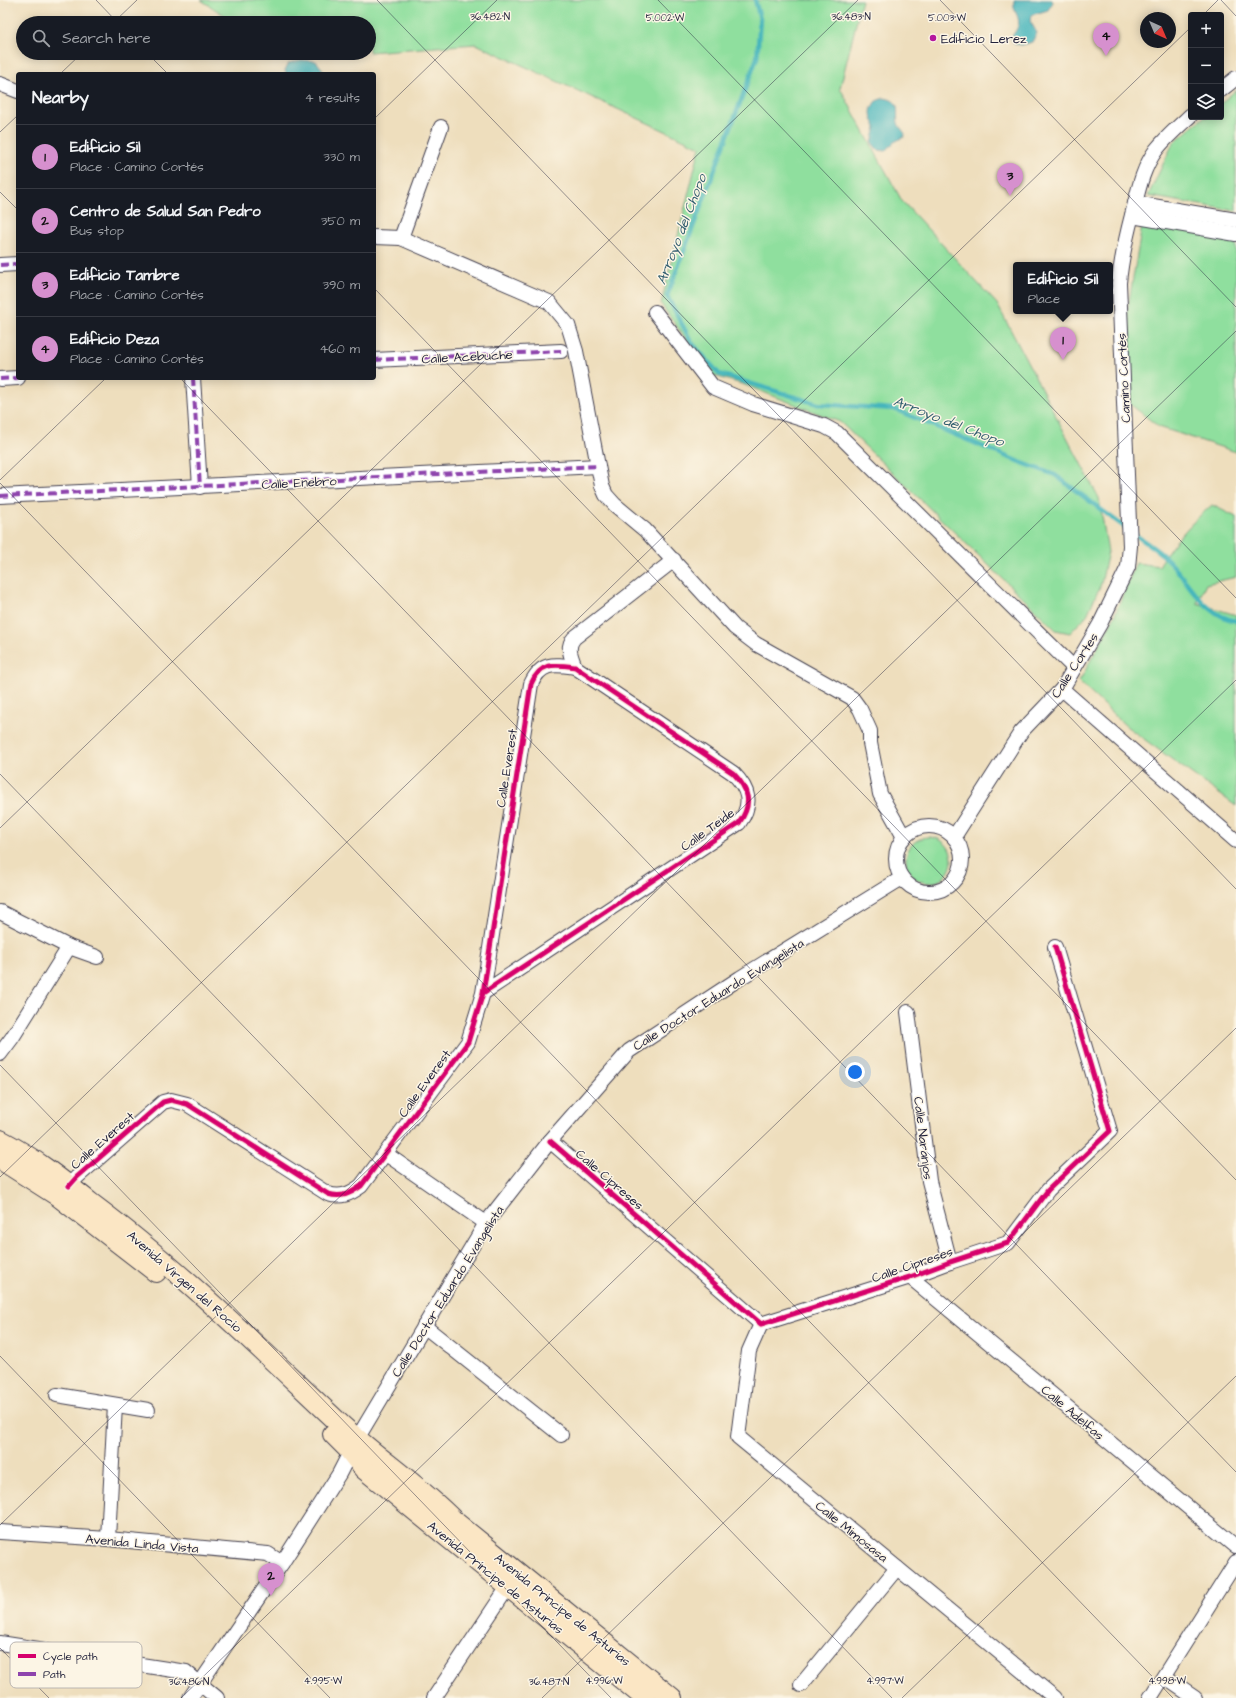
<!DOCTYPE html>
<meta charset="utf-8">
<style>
:root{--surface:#171b24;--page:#242831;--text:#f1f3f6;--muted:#9ea1a6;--line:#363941;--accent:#d690ce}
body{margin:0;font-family:"Architects Daughter",sans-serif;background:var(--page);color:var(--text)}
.controls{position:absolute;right:12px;top:12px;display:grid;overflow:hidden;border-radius:4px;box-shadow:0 2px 10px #0003}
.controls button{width:36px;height:36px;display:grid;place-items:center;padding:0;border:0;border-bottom:1px solid var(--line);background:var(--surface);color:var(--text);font:20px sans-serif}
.compass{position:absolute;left:1140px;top:12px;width:36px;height:36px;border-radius:50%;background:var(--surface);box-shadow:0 2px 10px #0003;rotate:136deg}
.you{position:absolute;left:855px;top:1072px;width:14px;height:14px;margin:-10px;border:3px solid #fff;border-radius:50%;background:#1a73e8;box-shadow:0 0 0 6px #1a73e833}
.badge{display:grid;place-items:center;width:26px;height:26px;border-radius:50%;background:var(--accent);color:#111;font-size:13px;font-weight:700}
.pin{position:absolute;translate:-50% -33px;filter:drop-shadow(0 1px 2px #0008)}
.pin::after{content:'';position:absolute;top:21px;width:14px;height:12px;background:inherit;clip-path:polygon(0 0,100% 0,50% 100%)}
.popup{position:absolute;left:1013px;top:262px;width:100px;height:52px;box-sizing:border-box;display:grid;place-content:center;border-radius:4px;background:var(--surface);filter:drop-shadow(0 1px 3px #0005);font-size:13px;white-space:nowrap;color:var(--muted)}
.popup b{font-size:15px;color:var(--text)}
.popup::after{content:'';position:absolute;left:50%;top:100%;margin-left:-8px;border:8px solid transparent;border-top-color:var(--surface)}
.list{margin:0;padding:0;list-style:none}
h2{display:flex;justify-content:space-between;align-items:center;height:52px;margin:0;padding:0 16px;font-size:17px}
h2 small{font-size:13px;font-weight:400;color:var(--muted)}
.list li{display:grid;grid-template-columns:26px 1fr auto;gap:12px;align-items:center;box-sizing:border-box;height:64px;padding:0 16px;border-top:1px solid var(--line)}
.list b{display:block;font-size:15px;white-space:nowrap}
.list p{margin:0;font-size:13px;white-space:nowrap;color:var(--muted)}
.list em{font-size:13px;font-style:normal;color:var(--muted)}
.icon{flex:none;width:22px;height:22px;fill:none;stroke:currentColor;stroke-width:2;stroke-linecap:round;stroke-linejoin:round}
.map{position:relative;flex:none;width:1236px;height:1698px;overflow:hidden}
.search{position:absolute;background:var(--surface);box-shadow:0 2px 10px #0003;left:16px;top:16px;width:360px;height:44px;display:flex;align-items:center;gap:10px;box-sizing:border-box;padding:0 14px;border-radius:22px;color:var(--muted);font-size:15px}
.panel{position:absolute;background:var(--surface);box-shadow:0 2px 10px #0003;left:16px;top:72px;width:360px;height:308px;border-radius:4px}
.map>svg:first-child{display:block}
.green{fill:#8fdf9e;stroke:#58806c}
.water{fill:#45b5bc;stroke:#346c7c}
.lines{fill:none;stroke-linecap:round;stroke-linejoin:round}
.stream{stroke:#45b5bc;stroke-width:4.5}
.street-casing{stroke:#413e4e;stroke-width:16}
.secondary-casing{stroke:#413e4e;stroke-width:22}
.street{stroke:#fff;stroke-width:14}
.secondary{stroke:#fbe6c4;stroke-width:20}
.quiet{stroke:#8e44ad;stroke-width:4;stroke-dasharray:8 4;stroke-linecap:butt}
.cycleway-casing{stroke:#fcf5e5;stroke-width:8}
.cycleway{stroke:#d6006c;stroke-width:5}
.ticks{fill:none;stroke:#22223b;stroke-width:1;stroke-opacity:0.45}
.poi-dot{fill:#b5179e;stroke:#fcf5e5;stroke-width:1.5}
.labels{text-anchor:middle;stroke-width:3;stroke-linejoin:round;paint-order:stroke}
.poi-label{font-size:13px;fill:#22223b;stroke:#fcf5e5;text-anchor:start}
.street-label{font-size:13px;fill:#22223b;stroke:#fcf5e5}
.water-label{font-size:14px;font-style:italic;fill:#305d6f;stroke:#fcf5e5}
.key{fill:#fcf5e5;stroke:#bbb6b2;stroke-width:1}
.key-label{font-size:11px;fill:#22223b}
.ticks-label{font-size:10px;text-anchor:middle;fill:#22223b;stroke:#fcf5e5;stroke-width:3;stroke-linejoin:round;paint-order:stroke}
</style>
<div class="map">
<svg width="1236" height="1698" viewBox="0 0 1236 1698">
<rect width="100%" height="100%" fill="#fcf5e5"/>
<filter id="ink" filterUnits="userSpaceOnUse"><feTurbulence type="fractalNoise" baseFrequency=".025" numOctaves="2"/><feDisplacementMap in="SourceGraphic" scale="8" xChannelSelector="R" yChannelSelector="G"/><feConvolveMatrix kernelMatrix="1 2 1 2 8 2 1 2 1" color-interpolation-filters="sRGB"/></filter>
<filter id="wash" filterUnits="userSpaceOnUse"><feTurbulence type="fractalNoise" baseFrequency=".012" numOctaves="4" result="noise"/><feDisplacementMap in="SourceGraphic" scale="16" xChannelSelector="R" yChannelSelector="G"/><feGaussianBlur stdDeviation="0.9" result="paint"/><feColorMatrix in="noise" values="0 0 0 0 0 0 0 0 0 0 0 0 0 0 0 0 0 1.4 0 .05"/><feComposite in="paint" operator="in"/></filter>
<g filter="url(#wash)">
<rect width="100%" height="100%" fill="#eedebd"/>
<!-- green -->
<g class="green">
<polygon points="201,0 862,0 840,88 902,201 997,304 1099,498 1108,552 1101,584 1087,615 1070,633 1056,630 840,422 745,385 711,375 661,304 700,147 476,44 369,52 369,23 236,23"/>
<polygon points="1236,90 1236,211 1148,196 1173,143 1204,117 1221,117 1221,103"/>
<polygon points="1142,226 1195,231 1236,240 1236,452 1159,427 1130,404 1127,313"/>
<path d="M1212 505 1236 517V577L1206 584 1197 603 1236 615V806L1126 726 1079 682 1113 619 1136 563 1159 566C1173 542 1191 523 1212 505Z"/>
<circle cx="929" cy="860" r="23"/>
</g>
<!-- water -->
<g class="water">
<path d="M1014 0H1052L1053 2 1048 10 1031 15 1030 21 1037 33 1032 42 1022 45 1014 44 1011 38C1013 34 1017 30 1018 26 1021 16 1012 12 1014 0Z"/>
<polygon points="301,60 316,61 323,70 320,74 286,74 285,70 289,63"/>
<path d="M884 98C902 101 896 110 898 123 899 127 903 130 905 134L904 137 894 142 886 151 878 150 872 143 876 127C871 117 868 111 876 101Z"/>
</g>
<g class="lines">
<!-- stream -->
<g class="stream">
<polyline points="755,0 760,19 757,58 667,296 692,343 719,374 818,404 894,409 1017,461 1055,475 1127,529"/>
<path d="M1133 533C1143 541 1155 548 1165 557 1189 580 1201 614 1236 621"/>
</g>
</g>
</g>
<g filter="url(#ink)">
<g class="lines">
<defs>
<g id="street">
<polyline points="0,84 18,91"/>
<polyline points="1221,90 1236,78"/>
<polyline points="1135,203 1236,220"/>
<polyline points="1132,216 1236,234"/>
<polyline points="374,237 401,238 549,302 568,325 576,351 598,466 602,486 606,495 615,505 645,530 735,628 756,644 852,698 860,709 870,731 870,743 880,794 904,837"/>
<polyline points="401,238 441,127"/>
<polyline points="0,265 18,264"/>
<polyline points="655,312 713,387 753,404 824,426 837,433 1074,668"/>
<polyline points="374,360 561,351"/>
<polyline points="193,378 200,487"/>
<polyline points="0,379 18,378"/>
<polyline points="0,496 598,466"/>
<path d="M575 667C571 656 566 647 574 638L674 560"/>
<polyline points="1062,689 1236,841"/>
<circle cx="929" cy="859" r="33"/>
<path d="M954 837 1021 732 1062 689 1100 624 1128 567 1130 546 1119 283C1121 260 1126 238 1132 215 1138 192 1142 169 1156 150 1166 137 1179 126 1191 115"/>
<polyline points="0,912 69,947 97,957"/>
<polyline points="908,1012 929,1181 950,1262"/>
<polyline points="0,1054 12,1038 69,947"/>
<polyline points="550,1141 761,1324 910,1277 950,1262 1008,1243 1048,1190 1110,1131 1055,947"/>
<polyline points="386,1154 486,1223"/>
<path d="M69 1186 77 1177 163 1102 171 1100 187 1104 328 1194C341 1198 350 1194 361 1186L468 1042 483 993 531 684C541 662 553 664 575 667L733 773C749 789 753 804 739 823L483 993"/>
<polyline points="910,1277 1236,1547"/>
<polyline points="761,1324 749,1351 738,1437 1055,1698"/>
<polyline points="424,1326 561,1435"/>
<polyline points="57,1395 148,1410"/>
<polyline points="0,1532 108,1539 268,1554 282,1563"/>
<polyline points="108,1539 115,1405"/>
<polyline points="0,1643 186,1672 217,1698"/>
<polyline points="1164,1677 1195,1698"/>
<polyline points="801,1685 897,1568"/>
<polyline points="190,1698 282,1563 339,1474 357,1439 486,1223 550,1141 629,1051 740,978 902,878"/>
<polyline points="434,1698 508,1587"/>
<polyline points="1150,1698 1236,1562"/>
</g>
<g id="secondary">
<path d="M0 1140C33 1157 63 1181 92 1204 179 1269 257 1346 337 1421 374 1456 418 1484 454 1521L672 1698"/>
<polyline points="0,1159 58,1196 156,1272"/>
<polyline points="333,1434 350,1451 364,1469 645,1698"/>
</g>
</defs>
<!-- street casing -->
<use href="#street" class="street-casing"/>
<!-- secondary casing -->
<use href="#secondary" class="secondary-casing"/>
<!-- street -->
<use href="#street" class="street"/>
<!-- secondary -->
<use href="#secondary" class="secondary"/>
<!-- quiet -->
<g class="quiet">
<polyline points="0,265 18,264"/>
<polyline points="374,360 561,351"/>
<polyline points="193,378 200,487"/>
<polyline points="0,379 18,378"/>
<polyline points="0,496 598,466"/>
</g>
<defs>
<g id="cycleway">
<polyline points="550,1141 761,1324 910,1277 950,1262 1008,1243 1048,1190 1110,1131 1055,947"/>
<path d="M69 1186 77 1177 163 1102 171 1100 187 1104 328 1194C341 1198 350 1194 361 1186L468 1042 483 993 531 684C541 662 553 664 575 667L733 773C749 789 753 804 739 823L483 993"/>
</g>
</defs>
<!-- cycleway casing -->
<use href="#cycleway" class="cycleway-casing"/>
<!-- cycleway -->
<use href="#cycleway" class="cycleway"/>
</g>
</g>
<!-- ticks -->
<path class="ticks" d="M96 0 118 23M377 0 1236 889M658 0 1236 598M940 0 1236 307M1221 0 1236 16M1203 15 1218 0M113 23 137 0M147 53 168 74M60 74 82 53M374 119 497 0M0 132 18 115M0 192 18 210M374 288 1236 1180M180 378 1236 1472M0 480 106 378M0 483 1173 1698M0 774 892 1698M0 828 858 0M0 1065 611 1698M0 1177 1191 27M0 1356 330 1698M0 1525 1236 331M0 1648 49 1698M181 1698 1236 680M542 1698 1236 1028M902 1698 1236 1376"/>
<!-- markers -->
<circle class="poi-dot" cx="933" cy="38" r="4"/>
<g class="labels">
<!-- poi labels -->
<g class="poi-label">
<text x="941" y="43">Edificio Lerez</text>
</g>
<!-- street labels -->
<g class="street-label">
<text transform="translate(467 356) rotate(-3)" y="5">Calle Acebuche</text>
<text transform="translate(1123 378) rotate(-93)" y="5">Camino Cortés</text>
<text transform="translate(299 482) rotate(-3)" y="5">Calle Enebro</text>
<text transform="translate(1074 665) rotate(-57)" y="5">Calle Cortes</text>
<text transform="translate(506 768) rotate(-81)" y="5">Calle Everest</text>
<text transform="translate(707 829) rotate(-36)" y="5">Calle Teide</text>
<text transform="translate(718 994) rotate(-32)" y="5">Calle Doctor Eduardo Evangelista</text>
<text transform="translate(424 1083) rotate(-54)" y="5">Calle Everest</text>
<text transform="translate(924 1138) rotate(83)" y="5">Calle Naranjos</text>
<text transform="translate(102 1140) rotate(-41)" y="5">Calle Everest</text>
<text transform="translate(610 1179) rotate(41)" y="5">Calle Cipreses</text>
<text transform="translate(912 1264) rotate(-19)" y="5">Calle Cipreses</text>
<text transform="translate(185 1281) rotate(41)" y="5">Avenida Virgen del Rocío</text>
<text transform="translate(447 1291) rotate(-58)" y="5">Calle Doctor Eduardo Evangelista</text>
<text transform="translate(1073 1412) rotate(40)" y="5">Calle Adelfas</text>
<text transform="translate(852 1531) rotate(39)" y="5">Calle Mimosasa</text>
<text transform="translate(142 1543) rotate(5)" y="5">Avenida Linda Vista</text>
<text transform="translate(496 1577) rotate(39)" y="5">Avenida Príncipe de Asturias</text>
<text transform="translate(563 1609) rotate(39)" y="5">Avenida Principe de Asturias</text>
</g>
<!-- water labels -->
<g class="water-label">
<text transform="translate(681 229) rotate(-69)" y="5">Arroyo del Chopo</text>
<text transform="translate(949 421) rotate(21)" y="5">Arroyo del Chopo</text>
</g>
</g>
<!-- legend -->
<rect x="10" y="1642" width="132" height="46" rx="6" class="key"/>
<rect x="18" y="1654" width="18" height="4" fill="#d6006c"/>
<rect x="18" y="1672" width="18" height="4" fill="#8e44ad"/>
<g class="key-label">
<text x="43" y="1660">Cycle path</text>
<text x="43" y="1678">Path</text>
</g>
<g class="ticks-label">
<text x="490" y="20">36.482°N</text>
<text x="851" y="20">36.483°N</text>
<text x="665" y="21">5.002°W</text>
<text x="947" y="21">5.003°W</text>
<text x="323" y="1684">4.995°W</text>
<text x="604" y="1684">4.996°W</text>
<text x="885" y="1684">4.997°W</text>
<text x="1167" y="1684">4.998°W</text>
<text x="189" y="1685">36.486°N</text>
<text x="549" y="1685">36.487°N</text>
</g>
</svg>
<div class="controls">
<button>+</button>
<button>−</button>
<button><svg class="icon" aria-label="layers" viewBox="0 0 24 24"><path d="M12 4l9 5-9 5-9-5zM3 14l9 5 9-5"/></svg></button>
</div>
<svg class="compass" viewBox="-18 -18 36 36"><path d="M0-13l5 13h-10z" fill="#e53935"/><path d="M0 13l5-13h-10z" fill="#9ea1a6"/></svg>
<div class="you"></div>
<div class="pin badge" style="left:1063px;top:360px">1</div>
<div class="popup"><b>Edificio Sil</b>Place</div>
<div class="pin badge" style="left:271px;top:1596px">2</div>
<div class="pin badge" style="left:1010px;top:196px">3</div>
<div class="pin badge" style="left:1106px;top:56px">4</div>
<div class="search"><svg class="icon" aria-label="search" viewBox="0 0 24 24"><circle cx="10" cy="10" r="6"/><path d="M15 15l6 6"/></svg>Search here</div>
<section class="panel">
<h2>Nearby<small>4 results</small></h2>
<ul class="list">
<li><span class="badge">1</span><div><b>Edificio Sil</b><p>Place · Camino Cortés</p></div><em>330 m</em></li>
<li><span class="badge">2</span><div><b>Centro de Salud San Pedro</b><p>Bus stop</p></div><em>350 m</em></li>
<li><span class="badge">3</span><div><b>Edificio Tambre</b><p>Place · Camino Cortés</p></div><em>390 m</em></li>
<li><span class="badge">4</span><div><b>Edificio Deza</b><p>Place · Camino Cortés</p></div><em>460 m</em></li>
</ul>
</section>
</div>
